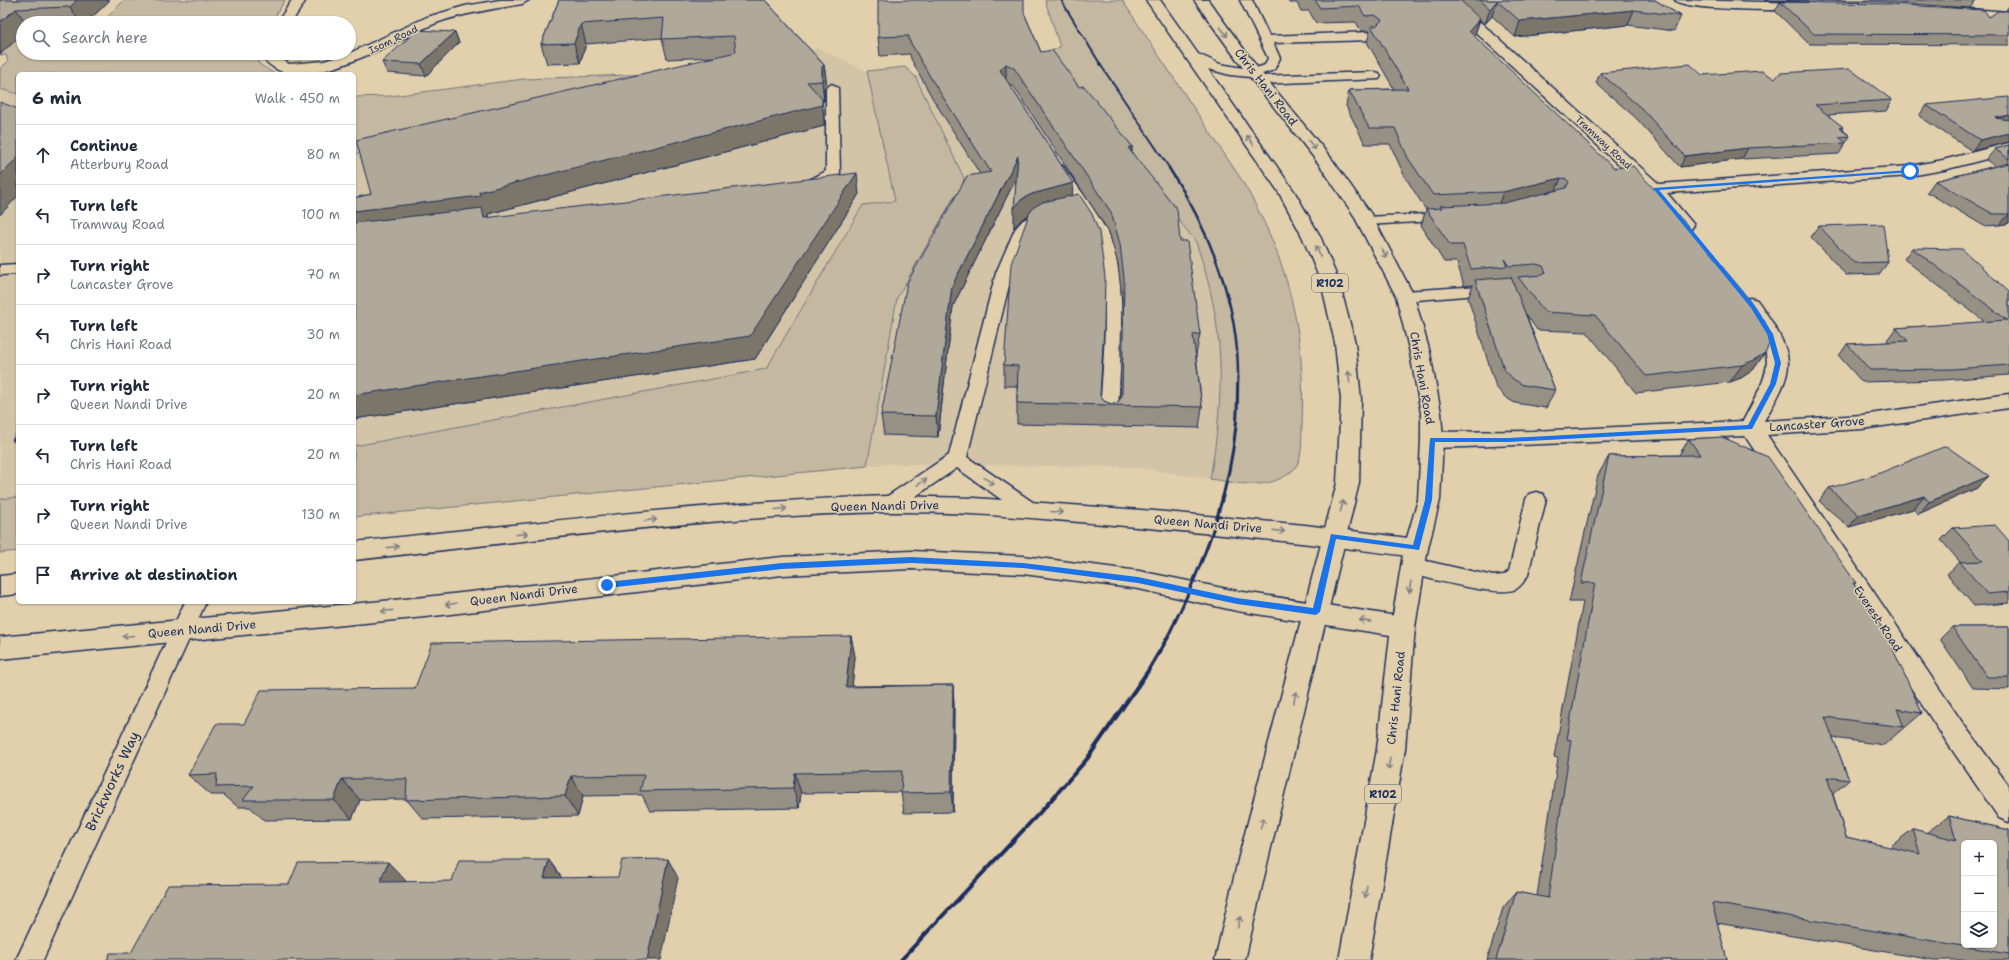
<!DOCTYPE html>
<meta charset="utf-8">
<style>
:root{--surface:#fff;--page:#f6f6f7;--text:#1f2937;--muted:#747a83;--line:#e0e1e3}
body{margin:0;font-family:"Shantell Sans",sans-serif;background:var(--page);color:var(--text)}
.controls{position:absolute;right:12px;bottom:12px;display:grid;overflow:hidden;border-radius:6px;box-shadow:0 1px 3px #0004}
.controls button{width:36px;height:36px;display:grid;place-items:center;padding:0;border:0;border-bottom:1px solid var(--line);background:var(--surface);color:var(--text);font:20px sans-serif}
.stop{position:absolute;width:12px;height:12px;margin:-9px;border:3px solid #1a73e8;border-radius:50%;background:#fff}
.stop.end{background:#1a73e8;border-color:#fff;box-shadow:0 1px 4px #0008}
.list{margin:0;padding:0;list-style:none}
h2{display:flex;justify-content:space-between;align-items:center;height:52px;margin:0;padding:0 16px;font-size:17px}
h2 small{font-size:13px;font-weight:400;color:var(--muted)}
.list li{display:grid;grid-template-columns:26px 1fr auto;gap:12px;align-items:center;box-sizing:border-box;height:60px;padding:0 16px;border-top:1px solid var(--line)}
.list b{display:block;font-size:15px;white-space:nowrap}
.list p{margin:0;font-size:13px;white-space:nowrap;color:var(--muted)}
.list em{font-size:13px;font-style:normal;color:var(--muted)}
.icon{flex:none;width:22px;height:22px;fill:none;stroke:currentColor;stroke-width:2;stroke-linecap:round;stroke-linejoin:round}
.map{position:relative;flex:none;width:2009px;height:960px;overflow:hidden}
.search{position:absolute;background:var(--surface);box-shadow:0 1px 3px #0004;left:16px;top:16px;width:340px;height:44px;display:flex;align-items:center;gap:10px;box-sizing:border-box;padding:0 14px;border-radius:22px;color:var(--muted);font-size:15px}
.panel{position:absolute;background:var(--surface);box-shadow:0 1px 3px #0004;left:16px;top:72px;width:340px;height:532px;border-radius:6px}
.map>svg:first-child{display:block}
.built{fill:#d3c4a7}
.green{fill:#c5b8a1;stroke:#707480}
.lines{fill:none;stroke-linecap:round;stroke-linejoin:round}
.lane-casing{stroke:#1b2f5e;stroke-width:3}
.street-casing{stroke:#1b2f5e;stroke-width:3}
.secondary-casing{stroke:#1b2f5e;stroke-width:3}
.primary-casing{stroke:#1b2f5e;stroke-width:3}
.lane{fill:#e2d0ad;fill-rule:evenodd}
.street{fill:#e2d0ad;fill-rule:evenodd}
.secondary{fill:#e2d0ad;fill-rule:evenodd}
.primary{fill:#e2d0ad;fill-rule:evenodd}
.rail-far3{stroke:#1b2f5e;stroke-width:2}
.rail-far2{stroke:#1b2f5e;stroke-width:2.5}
.rail-far1{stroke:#1b2f5e;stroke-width:3}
.rail{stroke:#1b2f5e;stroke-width:4}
.wall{fill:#979084;stroke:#1b2f5e;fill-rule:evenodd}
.shaded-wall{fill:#7b766b;stroke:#1b2f5e}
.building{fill:#b0a899;stroke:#1b2f5e;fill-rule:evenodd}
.oneway{stroke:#7e8086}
.route{fill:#1a73e8}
.labels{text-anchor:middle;stroke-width:3;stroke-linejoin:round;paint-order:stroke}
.far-street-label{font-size:10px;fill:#1b2f5e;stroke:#e2d0ad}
.shield{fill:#e2d0ad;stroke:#575f76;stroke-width:1}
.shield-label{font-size:11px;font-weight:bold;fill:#1b2f5e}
.street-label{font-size:12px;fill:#1b2f5e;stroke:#e2d0ad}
.near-street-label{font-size:14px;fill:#1b2f5e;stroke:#e2d0ad}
</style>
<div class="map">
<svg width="2009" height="960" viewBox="0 0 2009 960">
<rect width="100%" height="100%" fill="#e2d0ad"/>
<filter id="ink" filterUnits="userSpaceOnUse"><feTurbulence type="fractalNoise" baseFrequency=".025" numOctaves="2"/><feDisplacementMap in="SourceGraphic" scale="8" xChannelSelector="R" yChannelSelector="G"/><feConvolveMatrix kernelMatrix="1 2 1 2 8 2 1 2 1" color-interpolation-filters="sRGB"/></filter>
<g filter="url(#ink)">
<!-- built -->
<g class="built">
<polygon points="818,48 867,71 896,201 863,205 766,369 354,446 354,154"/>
<polygon points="1046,53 1196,242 1207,274 1215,307 1220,344 1221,386 1218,431 1210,479 1130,467 891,464 867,466 897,298 954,197 962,188 964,179 915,76"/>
<polygon points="0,89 18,94 18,497 0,499"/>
</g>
<!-- green -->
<g class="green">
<polygon points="124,0 285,0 271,23 102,23"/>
<path d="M1045 0H1122L1241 179C1289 260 1306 332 1302 426 1301 440 1304 462 1291 472 1267 491 1238 483 1210 479 1225 390 1226 329 1196 242L1046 53 1060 47Z"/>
<polygon points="23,33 23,53 256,53 259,64 275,74 18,74 18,94 0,89 0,68 8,62 6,55 0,55 0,34"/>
<polygon points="905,67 915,76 964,178 962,188 954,197 897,298 867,466 354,517 354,446 766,369 863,205 895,201 867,71"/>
<polygon points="704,72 363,153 354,154 354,97 391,96 524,79"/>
<polygon points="18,497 18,551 0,553 0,499"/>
</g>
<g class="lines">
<defs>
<g id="lane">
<polygon points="1240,0 1252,0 1269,36 1371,32 1377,36 1371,40 1273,43 1280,58 1274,70 1254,77 1250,76 1248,73 1250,70 1265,65 1268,58"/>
<polygon points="1375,72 1379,73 1381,76 1379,79 1261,84 1255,80 1261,76"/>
<path d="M832 84 838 88 840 173C833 183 814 192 802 189L800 186C802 183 820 175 826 171V88Z"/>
<path d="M1058 165 1063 166C1078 187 1095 209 1107 232 1130 275 1119 368 1118 417L1115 421 1109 423 1103 421 1100 417C1102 366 1114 279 1092 233 1083 213 1063 188 1051 169L1053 166Z"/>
<polygon points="1044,211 1049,212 1051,215 1049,218 1033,226 1027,233 1012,273 967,457 1037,505 1040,510 1037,515 1030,517 1023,515 957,468 897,509 890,511 883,509 880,504 883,499 949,455 996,273 1015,229 1023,220"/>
<polygon points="1448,213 1453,214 1455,217 1453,220 1366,225 1361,224 1359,221 1361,218 1366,217"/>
<polygon points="18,264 18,274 0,275 0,265"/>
<polygon points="1495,285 1501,287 1503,290 1501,293 1405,301 1399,299 1397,296 1399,293 1405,291"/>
<path d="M1536 492 1543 494 1546 499 1528 575C1525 580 1521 586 1516 589 1499 598 1426 578 1406 572L1403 566 1406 560 1413 558 1493 576 1504 575 1509 571 1526 499 1529 494Z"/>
<polygon points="185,602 206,602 43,960 16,960"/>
</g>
<g id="street">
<polygon points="292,0 306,0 291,23 277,23"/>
<path d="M500 0H529L522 4C494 9 465 13 439 22 401 36 311 94 273 67 267 63 263 60 262 53H276L277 56 289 64 324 61 352 52 427 17 465 6Z"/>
<polygon points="1441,0 1456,0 1659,184 1910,166 1943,160 2009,143 2009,153 1944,170 1910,176 1667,193 1694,225 1691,229 1685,230 1679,229 1649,193"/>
<path d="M1675 0 1808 3 1815 7 1808 11C1789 10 1683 11 1675 0Z"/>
<polygon points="1956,8 2009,12 2009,20 1951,15 1949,12 1951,9"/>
<path d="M1750 298 1757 300C1768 316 1788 343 1788 363 1788 384 1773 404 1764 421L1862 415 2009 394V408L1862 429 1767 435 1964 725 2009 786V822L1999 818 1946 741 1745 436 1466 447 1432 448 1424 445 1421 440 1424 435 1432 432 1533 431 1743 421C1773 365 1777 359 1741 304L1743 300Z"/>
</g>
<g id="secondary">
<path d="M888 496 974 498 1155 511 1305 525 1416 539 1424 542 1428 548 1424 554 1416 557C1312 543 1207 533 1102 524 1030 518 959 511 888 512 709 516 531 541 354 560V542C532 523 709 502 888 496Z"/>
<polygon points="911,551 1023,556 1139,571 1237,591 1403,617 1412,620 1415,627 1412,634 1403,637 1237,611 1139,589 1023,574 911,569 782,575 425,617 0,659 0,637 425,597 782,557"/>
<polygon points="18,574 18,594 0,596 0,576"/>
</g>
<polygon id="primary" points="1146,0 1160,0 1198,54 1220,64 1243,68 1194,0 1208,0 1259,70 1331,158 1371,214 1414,296 1430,353 1441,413 1443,440 1440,500 1428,548 1415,627 1405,749 1369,960 1339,960 1377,749 1391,627 1404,548 1418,500 1421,440 1421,413 1410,353 1396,296 1353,214 1319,164 1250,77 1230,75 1208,69 1294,191 1320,236 1339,282 1355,343 1361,399 1359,483 1268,860 1245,960 1215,960 1238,860 1337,483 1341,399 1335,343 1321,282 1302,236 1278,191"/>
</defs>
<!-- lane casing -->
<use href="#lane" class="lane-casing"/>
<!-- street casing -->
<use href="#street" class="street-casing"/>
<!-- secondary casing -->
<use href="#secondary" class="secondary-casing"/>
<!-- primary casing -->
<use href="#primary" class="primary-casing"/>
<!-- lane -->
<use href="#lane" class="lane"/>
<!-- street -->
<use href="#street" class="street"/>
<!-- secondary -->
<use href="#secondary" class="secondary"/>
<!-- primary -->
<use href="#primary" class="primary"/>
<!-- rail-far3 -->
<polyline class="rail-far3" points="1061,0 1102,67 1170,169"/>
<!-- rail-far2 -->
<path class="rail-far2" d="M1169 168C1209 229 1239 303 1238 378"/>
<!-- rail-far1 -->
<path class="rail-far1" d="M1167 638C1201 570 1228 502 1236 426 1238 410 1237 393 1238 377"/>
<!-- rail -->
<polyline class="rail" points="901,960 1045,807 1087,759 1148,671 1168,637"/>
</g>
<!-- wall -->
<g class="wall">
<polygon points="0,0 110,0 86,23 23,23 23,34 0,54"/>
<polygon points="559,0 765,0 824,65 827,86 824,88 824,101 822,102 824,120 824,126 488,214 488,218 859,194 755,359 354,419 354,198 371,194 715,57 667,59 662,38 586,44 580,63 547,64 541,44"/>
<polygon points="1288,0 1655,0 1681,16 1674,31 1628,25 1515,37 1492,16 1485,24 1480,20 1475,34 1474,36 1765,353 1753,370 1741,378 1730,382 1636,393 1587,332 1537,330 1526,314 1555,390 1546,408 1515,403 1505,397 1496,387 1468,298 1473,285 1464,286 1457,262 1444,262 1421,225 1426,210 1404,175 1390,144 1365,144 1346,106 1349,90 1394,89 1367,42 1370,31 1361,31 1356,22 1316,23 1309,11 1301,11 1297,3 1289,3"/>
<polygon points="1764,0 1976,0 1970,8 1883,2"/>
<polygon points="1780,2 1989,17 2009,11 2006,10 2009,6 2009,45 1809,44 1775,11"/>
<path d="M1024 13 1041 52 1079 87 1132 146V153L1180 241 1200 334 1196 355 1202 407 1199 428 1017 424V386H1004V365L1028 216 1022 219 1014 228 1016 178 953 306 938 437 884 435 881 415 980 174 933 99 911 59 910 54 880 56 878 37ZM1009 84 1014 87 1109 232 1118 264 1122 298 1120 399 1118 402 1111 404 1104 401 1100 396 1072 196 1073 183Z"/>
<polygon points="455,32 459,43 426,76 387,73 382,62"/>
<polygon points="1600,73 1702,75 1775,79 1892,100 1886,111 1827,115 1843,127 1842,129 1850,136 1839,154 1742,159 1680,167 1636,118 1596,83"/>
<polygon points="1926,105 2009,142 1972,151 1919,116"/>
<polygon points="2009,145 2009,223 2000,225 1984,226 1927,192 1935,181 1995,166 1986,160 1995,149"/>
<polygon points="1819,226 1888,262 1880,274 1846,275 1811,237"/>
<polygon points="1912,248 2009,292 2009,375 1943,380 1862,382 1839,356 1847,344 1889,342 1887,340 1896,328 1985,322 1904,259"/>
<polygon points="1689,439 1856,583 1854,585 1922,713 1901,731 1900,731 1884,745 1833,738 1849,780 1833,794 1846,837 1891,848 1891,846 1913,829 1926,833 1949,816 2009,830 2009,960 1933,960 1717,923 1727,960 1487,960 1503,908 1516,892 1537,896 1558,758 1554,757 1583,602 1569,602 1598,475 1609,456 1679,455"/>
<polygon points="1989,476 1977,488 1918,514 1913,509 1849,527 1819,501 1829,488"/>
<polygon points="1953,528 2009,541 2009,603 1974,606 1947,574 1960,562 1941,540"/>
<polygon points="1952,627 2009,627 2009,689 1973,688 1940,639"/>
<polygon points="851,636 855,657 852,686 953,685 954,706 953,812 904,813 901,792 801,793 799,808 650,811 642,795 583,796 578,816 423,819 406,799 360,800 352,819 264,820 250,807 238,807 224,795 211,795 188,775 244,724 415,688"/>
</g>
<!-- shaded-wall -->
<g class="shaded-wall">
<polygon points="77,0 110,0 86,23 80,23 70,7"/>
<polygon points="1497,1 1492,16 1485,24 1490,9"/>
<polygon points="16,9 26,23 23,23 23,34 0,54 0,22"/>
<polygon points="1634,10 1628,25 1515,37 1520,21"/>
<polygon points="1480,19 1475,34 1464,47 1469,31"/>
<polygon points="581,24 586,44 580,63 574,43"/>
<polygon points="455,32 459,43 426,76 421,64"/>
<polygon points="1006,64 1006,83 1000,70"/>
<polygon points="824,65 827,86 824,88 824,101 822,81 822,67"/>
<polygon points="822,99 824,120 824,126 488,214 488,218 354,235 354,211 479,192"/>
<polygon points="2009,115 2009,124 1996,118"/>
<polygon points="2009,133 2009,142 1972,151 1980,140"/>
<polygon points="1132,146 1130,166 1128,148"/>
<polygon points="1748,148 1742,159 1680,167 1685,156"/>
<polygon points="1018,156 1017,176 953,306 938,437 936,416 952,286"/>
<polygon points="18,157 18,196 0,215 0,175"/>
<polygon points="857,173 859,194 755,359 354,419 354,395"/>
<polygon points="1561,178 1554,195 1497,209 1503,192"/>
<polygon points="1073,183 1072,203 1031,214 1022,219 1014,228 1014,208 1022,199 1032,194"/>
<polygon points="2009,214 2009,223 2000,225"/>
<polygon points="1765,353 1753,370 1741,378 1730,382 1742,365"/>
<polygon points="18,439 18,446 12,440"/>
<polygon points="1989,476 1977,488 1918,514 1929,502"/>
<polygon points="1924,496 1913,509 1849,527 1859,515"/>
<polygon points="851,636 855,657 850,708 846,687"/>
<polygon points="953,685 954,706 953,812 951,792"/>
<polygon points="795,773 801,793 799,808 793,788"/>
<polygon points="571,776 583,796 578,816 565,796"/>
<polygon points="342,779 360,800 352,819 334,800"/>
<polygon points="668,859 678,878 661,960 647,960"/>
<polygon points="549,860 562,878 544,878"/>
<polygon points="388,862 406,881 398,900 380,882"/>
</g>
<!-- building -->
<g class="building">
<polygon points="0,0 77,0 70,7 16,9 0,22"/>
<polygon points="559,0 765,0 824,65 822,67 822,81 807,82 822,99 822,105 479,192 480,196 354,211 354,198 371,194 356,140 736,52 734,36 662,39 664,18 581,24 574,43 541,44"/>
<polygon points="878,0 1024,0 1024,13 1041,52 1052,50 1079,87 1084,86 1132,146 1128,148 1177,209 1180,241 1187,241 1200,334 1193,335 1202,407 1017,403 1018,366 1004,365 1011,264 1029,214 1034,207 1043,202 1079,194 1092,214 1099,232 1105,277 1104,328 1100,396 1104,401 1111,404 1118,402 1122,396 1124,278 1120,244 1111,212 1014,68 1006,64 1000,70 1073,183 1032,194 1022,199 1014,208 1018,156 952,286 936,416 881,415 907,283 967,176 991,172 932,80 909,40 909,36 878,37"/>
<polygon points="1315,0 1460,0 1480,19 1469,31 1614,168 1633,166 1687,225 1740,288 1765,322 1771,340 1765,353 1752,361 1742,365 1646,376 1595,315 1545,312 1518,277 1543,275 1546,272 1543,266 1536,264 1509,266 1504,259 1507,266 1471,269 1463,245 1450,245 1426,209 1442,208 1440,206 1504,203 1566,188 1569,182 1566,179 1561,178 1503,192 1433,195 1408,158 1395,128 1369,128 1349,90 1408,89 1371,26 1376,26 1382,20 1375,15 1365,16 1359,6 1320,8"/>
<polygon points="1480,0 1655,0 1681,16 1634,10 1520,21 1497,1 1490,9"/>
<polygon points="1780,2 1889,4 1984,10 1989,17 1998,11 2009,11 2009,35 1814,34"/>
<polygon points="417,30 455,32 421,64 382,62"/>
<polygon points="1690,64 1702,75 1762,71 1775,79 1780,73 1850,69 1892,100 1815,105 1843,127 1839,128 1850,136 1839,137 1846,143 1748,148 1685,156 1641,108 1600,73"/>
<polygon points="2009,97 2009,115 1996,118 2009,120 2009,133 1980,140 1926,105"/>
<polygon points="0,102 18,109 18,157 0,175"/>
<polygon points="2009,145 2009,159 1995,149"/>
<polygon points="2009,163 2009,214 1993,214 1935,181"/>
<polygon points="857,173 750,336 354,395 354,223 482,208 484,218"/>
<polygon points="1883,224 1888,262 1854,263 1819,226"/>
<polygon points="1912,248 1962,249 2009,292 2009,365 1953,369 1870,370 1847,344 1908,341 1896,328 2007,320"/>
<polygon points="1511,277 1555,390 1523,385 1513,379 1504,369 1475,280"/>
<polygon points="18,430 18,439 12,440"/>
<path d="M1722 437 1768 457 1856 583H1853L1886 634 1922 713 1897 709 1904 727 1825 717 1849 780 1827 777 1846 837 1920 854 1913 829 1956 840 1949 816 2009 830V954L1712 903 1727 960H1496L1516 892 1548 898 1571 740 1567 739 1595 583H1581L1609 456 1700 455 1689 439ZM1964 843H1994V945H1964Z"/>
<polygon points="1946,446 1989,476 1929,502 1924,496 1859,515 1829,488 1875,475"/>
<polygon points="1995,525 2009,541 2009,592 1987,594 1960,562 1983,561 1953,528"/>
<polygon points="1952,627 2009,627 2009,677 1987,677"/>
<polygon points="851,636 846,687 953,685 951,792 901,793 902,771 795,773 793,788 640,791 644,775 571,776 565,796 406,800 407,779 342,779 334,800 243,800 254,786 216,787 217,774 188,775 216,724 244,724 261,690 415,688 432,643"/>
<polygon points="668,859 647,960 107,960 110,953 131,953 168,885 289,884 298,863 388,862 380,882 452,881 459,860 549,860 544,878 618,877 622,860"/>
</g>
<!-- one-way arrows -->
<defs><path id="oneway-shaft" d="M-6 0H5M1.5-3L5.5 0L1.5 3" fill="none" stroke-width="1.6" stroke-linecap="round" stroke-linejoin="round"/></defs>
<g class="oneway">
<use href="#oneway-shaft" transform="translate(1224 32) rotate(53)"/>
<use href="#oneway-shaft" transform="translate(1250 140) rotate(-125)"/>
<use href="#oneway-shaft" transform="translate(1312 145) rotate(51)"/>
<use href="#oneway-shaft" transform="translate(1318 251) rotate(-112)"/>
<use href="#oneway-shaft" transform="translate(1384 253) rotate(61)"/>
<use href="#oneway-shaft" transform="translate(1349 377) rotate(-96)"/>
<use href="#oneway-shaft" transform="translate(989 481) rotate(35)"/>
<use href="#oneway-shaft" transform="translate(922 482) rotate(-34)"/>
<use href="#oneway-shaft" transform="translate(1342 506) rotate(-75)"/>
<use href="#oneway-shaft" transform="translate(781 509) rotate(-5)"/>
<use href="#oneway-shaft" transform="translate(1057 512) rotate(5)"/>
<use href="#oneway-shaft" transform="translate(651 520) rotate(-6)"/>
<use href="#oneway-shaft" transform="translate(1279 531) rotate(6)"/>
<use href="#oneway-shaft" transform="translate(522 534) rotate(-6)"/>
<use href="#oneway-shaft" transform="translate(393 547) rotate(-6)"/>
<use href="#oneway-shaft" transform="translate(1410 587) rotate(99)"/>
<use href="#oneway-shaft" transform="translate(451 604) rotate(173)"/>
<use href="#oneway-shaft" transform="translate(387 611) rotate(174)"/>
<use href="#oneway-shaft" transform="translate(1365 621) rotate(-170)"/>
<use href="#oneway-shaft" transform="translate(128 636) rotate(175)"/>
<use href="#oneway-shaft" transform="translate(1295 697) rotate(-76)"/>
<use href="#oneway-shaft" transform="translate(1389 764) rotate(100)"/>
<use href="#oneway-shaft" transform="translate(1262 823) rotate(-76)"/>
<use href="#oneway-shaft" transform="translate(1366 892) rotate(100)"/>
<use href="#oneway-shaft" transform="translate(1239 922) rotate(-77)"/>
</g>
</g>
<!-- route -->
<polygon class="route" points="1910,170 1912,172 1659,190 1755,306 1773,334 1781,363 1776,384 1752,429 1509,442 1435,442 1432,500 1419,550 1336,539 1320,612 1316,615 1237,604 1138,583 1023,568 911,563 782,569 607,588 603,585 607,582 782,563 911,557 1023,563 1138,577 1237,598 1313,608 1331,534 1413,545 1425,500 1430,438 1509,438 1748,425 1770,384 1775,363 1767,334 1751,308 1653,188"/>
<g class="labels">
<!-- far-street labels -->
<g class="far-street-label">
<text transform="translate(393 39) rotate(-26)" y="4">Isom Road</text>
<text transform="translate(1604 142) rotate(43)" y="4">Tramway Road</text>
</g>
<!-- shield labels -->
<g class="shield">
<rect x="1312" y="274" width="36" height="18" rx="3"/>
<rect x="1365" y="785" width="36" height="18" rx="3"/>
</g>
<g class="shield-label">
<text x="1330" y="287">R102</text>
<text x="1383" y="798">R102</text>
</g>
<!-- street labels -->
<g class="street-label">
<text transform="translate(1266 87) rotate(52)" y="4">Chris Hani Road</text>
<text transform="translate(1422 378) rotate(80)" y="4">Chris Hani Road</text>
<text transform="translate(1817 424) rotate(-4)" y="4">Lancaster Grove</text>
<text transform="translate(885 506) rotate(-1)" y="4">Queen Nandi Drive</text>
<text transform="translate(1208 524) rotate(5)" y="4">Queen Nandi Drive</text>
<text transform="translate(524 595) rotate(-7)" y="4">Queen Nandi Drive</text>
<text transform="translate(1878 619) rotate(56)" y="4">Everest Road</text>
<text transform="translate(202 629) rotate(-5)" y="4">Queen Nandi Drive</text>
<text transform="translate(1396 698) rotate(-84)" y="4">Chris Hani Road</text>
</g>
<!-- near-street labels -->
<g class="near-street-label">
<text transform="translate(112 781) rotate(-65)" y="5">Brickworks Way</text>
</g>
</g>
</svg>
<div class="controls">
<button>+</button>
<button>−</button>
<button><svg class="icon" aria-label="layers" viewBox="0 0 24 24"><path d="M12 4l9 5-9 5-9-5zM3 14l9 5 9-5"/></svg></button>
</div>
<div class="stop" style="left:1910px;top:171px"></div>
<div class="stop end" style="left:607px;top:585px"></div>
<div class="search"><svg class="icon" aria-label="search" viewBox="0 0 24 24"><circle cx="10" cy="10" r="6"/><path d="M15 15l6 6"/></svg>Search here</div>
<section class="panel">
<h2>6 min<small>Walk · 450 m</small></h2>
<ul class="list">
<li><svg class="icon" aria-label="ahead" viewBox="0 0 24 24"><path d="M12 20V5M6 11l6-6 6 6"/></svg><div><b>Continue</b><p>Atterbury Road</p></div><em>80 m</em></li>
<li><svg class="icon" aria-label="left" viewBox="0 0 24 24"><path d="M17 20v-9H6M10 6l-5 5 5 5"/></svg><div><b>Turn left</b><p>Tramway Road</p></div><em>100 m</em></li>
<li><svg class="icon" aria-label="right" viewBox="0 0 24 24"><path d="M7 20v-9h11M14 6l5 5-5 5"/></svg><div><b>Turn right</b><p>Lancaster Grove</p></div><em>70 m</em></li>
<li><svg class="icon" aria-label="left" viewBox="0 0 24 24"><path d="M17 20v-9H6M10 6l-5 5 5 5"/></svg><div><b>Turn left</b><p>Chris Hani Road</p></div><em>30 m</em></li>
<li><svg class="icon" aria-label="right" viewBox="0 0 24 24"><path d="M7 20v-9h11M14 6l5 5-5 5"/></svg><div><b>Turn right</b><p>Queen Nandi Drive</p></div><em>20 m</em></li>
<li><svg class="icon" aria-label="left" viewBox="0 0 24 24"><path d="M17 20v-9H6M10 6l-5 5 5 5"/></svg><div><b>Turn left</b><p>Chris Hani Road</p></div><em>20 m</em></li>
<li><svg class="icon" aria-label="right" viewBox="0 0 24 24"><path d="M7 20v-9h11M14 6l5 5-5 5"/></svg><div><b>Turn right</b><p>Queen Nandi Drive</p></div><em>130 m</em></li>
<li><svg class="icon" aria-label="arrive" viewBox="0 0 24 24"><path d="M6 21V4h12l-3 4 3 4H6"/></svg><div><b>Arrive at destination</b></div></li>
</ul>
</section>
</div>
